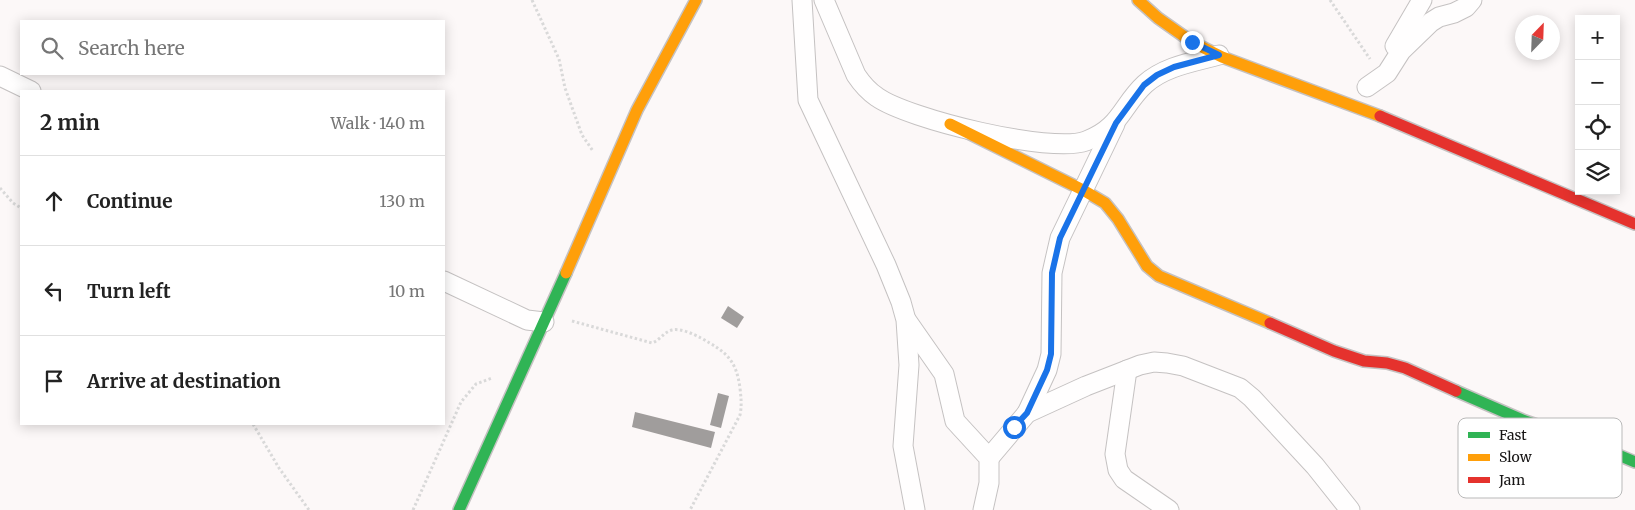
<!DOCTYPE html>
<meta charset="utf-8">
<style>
:root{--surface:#fff;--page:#f6f6f6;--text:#222;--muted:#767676;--line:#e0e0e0}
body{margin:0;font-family:Merriweather,serif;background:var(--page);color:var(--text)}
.controls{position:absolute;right:15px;top:15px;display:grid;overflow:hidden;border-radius:0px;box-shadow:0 2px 12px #0003}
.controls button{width:45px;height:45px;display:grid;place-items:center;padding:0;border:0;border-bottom:1px solid var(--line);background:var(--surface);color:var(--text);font:25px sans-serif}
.compass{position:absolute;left:1515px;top:15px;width:45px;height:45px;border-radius:50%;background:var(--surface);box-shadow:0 2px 12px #0003;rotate:23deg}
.stop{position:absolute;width:15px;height:15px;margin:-11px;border:4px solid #1a73e8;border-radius:50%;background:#fff}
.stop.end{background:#1a73e8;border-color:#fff;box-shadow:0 1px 5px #0008}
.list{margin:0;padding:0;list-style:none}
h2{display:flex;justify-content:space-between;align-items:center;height:65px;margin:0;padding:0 20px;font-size:21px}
h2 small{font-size:16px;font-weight:400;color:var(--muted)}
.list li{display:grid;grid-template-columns:32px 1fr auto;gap:15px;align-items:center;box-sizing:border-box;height:90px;padding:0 20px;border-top:1px solid var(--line)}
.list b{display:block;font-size:19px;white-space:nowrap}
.list em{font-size:16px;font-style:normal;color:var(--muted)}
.icon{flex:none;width:28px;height:28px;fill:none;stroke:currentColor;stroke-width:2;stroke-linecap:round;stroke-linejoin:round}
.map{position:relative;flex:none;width:1635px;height:510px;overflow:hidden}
.search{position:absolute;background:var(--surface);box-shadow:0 2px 12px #0003;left:20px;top:20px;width:425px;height:55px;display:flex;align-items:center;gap:12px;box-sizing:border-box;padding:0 18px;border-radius:0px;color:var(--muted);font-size:19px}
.panel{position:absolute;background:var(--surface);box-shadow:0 2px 12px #0003;left:20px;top:90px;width:425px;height:335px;border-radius:0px}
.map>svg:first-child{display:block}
.building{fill:#a09d9c}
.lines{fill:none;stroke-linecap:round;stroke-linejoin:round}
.street-casing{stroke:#c5c2c2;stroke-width:21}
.fast-casing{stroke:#c5c2c2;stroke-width:14}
.slow-casing{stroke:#c5c2c2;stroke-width:14}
.jam-casing{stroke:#c5c2c2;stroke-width:14}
.path{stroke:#d9d9d9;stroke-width:3;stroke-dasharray:2.5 2.5;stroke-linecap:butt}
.street{stroke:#fffefe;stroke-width:19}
.fast{stroke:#30b455;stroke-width:11}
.slow{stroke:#ff9f0a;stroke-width:11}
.jam{stroke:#e5322d;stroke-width:11}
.route{stroke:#1a73e8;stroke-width:6}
.key{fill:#fff;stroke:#b9b9b9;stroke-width:1}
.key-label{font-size:14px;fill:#171515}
</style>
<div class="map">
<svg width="1635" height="510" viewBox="0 0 1635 510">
<rect width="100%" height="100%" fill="#fcf8f8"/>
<!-- building -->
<g class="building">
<polygon points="728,306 744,317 737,328 721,318"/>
<polygon points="718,393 729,396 721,428 710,425"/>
<polygon points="635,412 715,432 711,448 632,427"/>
</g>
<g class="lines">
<defs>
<g id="street">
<polyline points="802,0 808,100 886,265 901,302 906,320 909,365 903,446 915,510"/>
<path d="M824 0 856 75C862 84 868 91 877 97 908 119 1051 154 1086 141 1121 128 1122 105 1145 84 1165 66 1194 62 1219 55"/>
<polyline points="1395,46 1422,0"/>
<polyline points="0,76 31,91"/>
<polyline points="1367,87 1387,73 1401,51 1431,22 1439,17 1454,13 1466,7 1472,0"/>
<polyline points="444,281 527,320 544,322"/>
<polyline points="907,321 944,374 955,421 989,458 989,483 983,510"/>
<polyline points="1127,370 1115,454 1118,470 1124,479 1169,510"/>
<polyline points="1027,413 1047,370 1051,354 1052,273 1060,238 1115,124"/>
<polyline points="989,458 1027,413 1086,386 1140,365 1154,362 1167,363 1183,366 1240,388 1252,398 1315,466 1350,510"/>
</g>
<g id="fast">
<polyline points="1456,391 1525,421 1587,442 1635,462"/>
<polyline points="459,510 566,273"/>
</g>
<g id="slow">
<polyline points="1138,0 1158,18 1192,42 1222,57 1380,116"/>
<polyline points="950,124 1083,190 1105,203 1118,219 1147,266 1159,276 1270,323"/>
<polyline points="566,273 637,110 696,0"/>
</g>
<g id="jam">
<polyline points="1380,116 1635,224"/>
<polyline points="1270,323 1334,351 1364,361 1387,363 1405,368 1456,391"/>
</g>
</defs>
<!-- street casing -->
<use href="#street" class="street-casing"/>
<!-- fast casing -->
<use href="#fast" class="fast-casing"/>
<!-- slow casing -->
<use href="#slow" class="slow-casing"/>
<!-- jam casing -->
<use href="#jam" class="jam-casing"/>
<!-- path -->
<g class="path">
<polyline points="532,0 559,59 565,88 582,135 593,151"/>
<polyline points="1330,0 1370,59"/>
<polyline points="0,188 13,203 21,208"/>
<path d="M572 321 652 343C660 340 664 332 672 330 681 328 693 334 701 338 726 352 736 359 740 388 741 398 742 405 740 415L690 510"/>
<polyline points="253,424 279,468 309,510"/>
<polyline points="413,510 461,402 476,384 492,378"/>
</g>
<!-- street -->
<use href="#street" class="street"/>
<!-- fast -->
<use href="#fast" class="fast"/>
<!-- slow -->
<use href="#slow" class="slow"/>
<!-- jam -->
<use href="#jam" class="jam"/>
</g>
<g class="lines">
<!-- route -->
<polyline class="route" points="1014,427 1027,413 1047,370 1051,354 1052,273 1060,238 1116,123 1144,85 1157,75 1174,67 1219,55 1192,42"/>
</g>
<!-- legend -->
<rect x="1458" y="418" width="164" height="80" rx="8" class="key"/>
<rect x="1468" y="432" width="22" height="6" fill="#30b455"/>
<rect x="1468" y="454" width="22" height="7" fill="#ff9f0a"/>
<rect x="1468" y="477" width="22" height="6" fill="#e5322d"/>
<g class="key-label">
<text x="1499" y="440">Fast</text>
<text x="1499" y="462">Slow</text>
<text x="1499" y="485">Jam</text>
</g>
</svg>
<div class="controls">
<button>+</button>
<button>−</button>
<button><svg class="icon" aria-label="locate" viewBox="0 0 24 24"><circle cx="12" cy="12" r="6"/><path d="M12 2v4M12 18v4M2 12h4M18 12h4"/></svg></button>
<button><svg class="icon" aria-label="layers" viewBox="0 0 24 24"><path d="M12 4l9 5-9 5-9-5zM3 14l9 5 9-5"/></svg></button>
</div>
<svg class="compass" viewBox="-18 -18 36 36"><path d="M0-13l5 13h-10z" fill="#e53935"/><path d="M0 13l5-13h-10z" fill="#767676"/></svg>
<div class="stop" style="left:1014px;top:427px"></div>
<div class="stop end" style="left:1192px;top:42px"></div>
<div class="search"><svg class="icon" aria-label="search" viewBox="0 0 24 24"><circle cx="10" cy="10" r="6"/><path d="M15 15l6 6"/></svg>Search here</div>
<section class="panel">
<h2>2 min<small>Walk · 140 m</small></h2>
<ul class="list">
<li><svg class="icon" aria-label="ahead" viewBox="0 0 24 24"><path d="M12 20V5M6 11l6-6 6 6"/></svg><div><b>Continue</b></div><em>130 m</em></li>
<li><svg class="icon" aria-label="left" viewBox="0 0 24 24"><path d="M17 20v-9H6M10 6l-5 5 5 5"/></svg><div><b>Turn left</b></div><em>10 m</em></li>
<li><svg class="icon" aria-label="arrive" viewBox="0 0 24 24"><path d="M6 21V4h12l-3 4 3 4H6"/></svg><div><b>Arrive at destination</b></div></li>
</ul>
</section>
</div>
